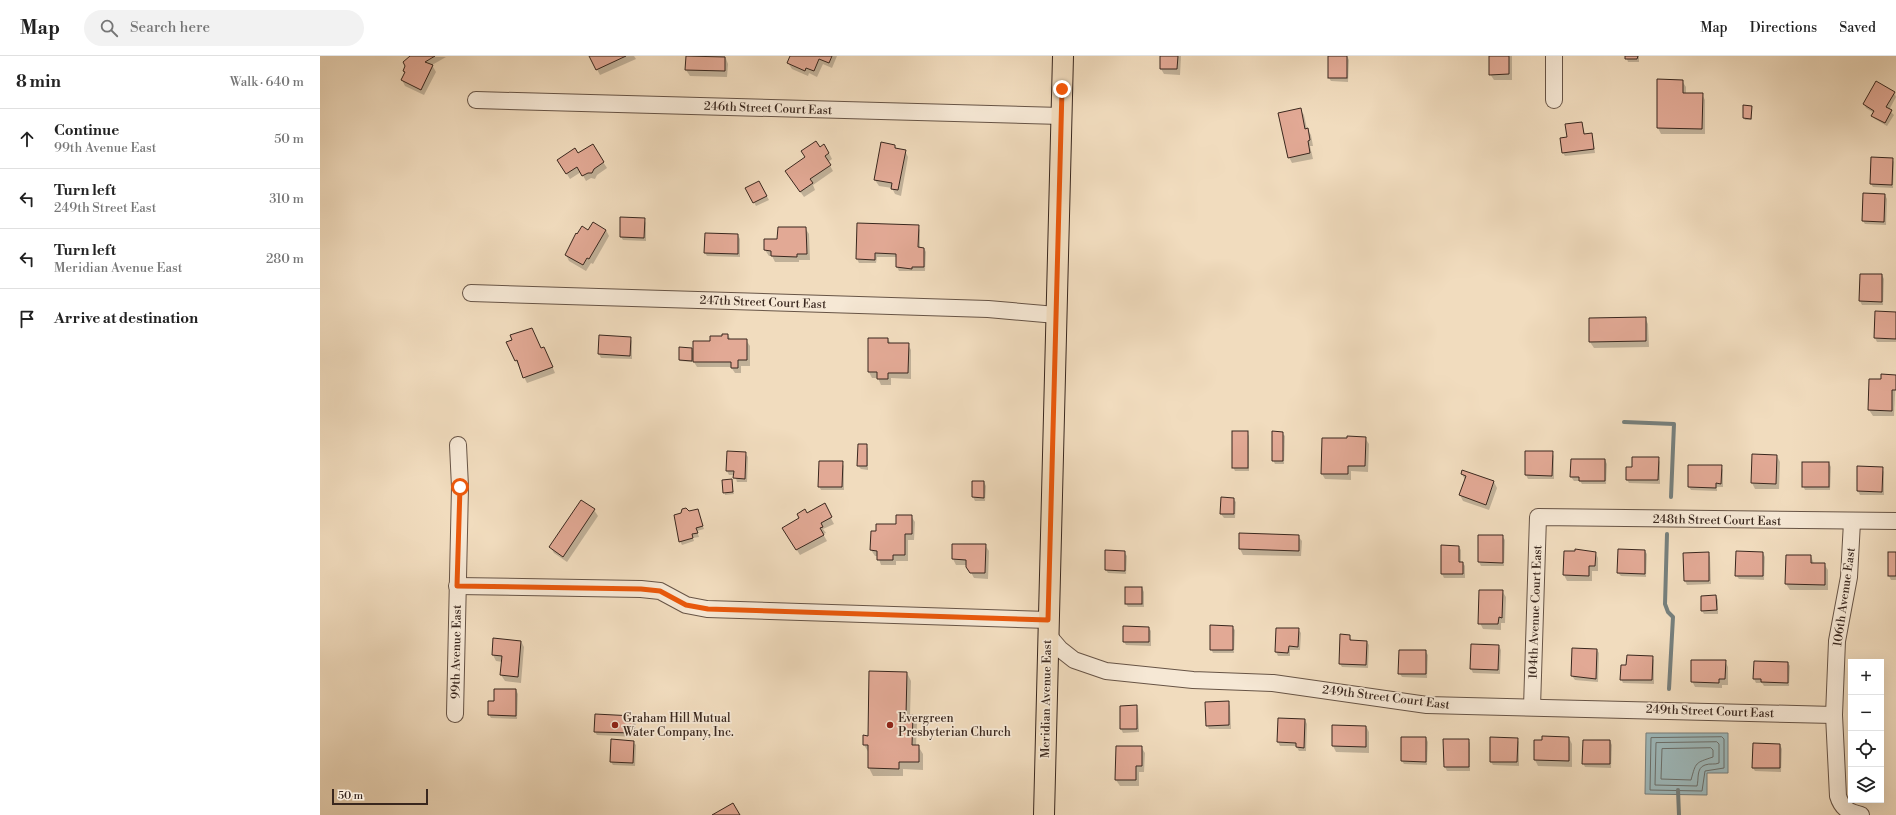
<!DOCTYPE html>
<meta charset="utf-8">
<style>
:root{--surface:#fff;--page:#f2f2f2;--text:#222;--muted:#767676;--line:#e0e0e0}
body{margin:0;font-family:"Libre Bodoni",serif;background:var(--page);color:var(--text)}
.controls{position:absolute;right:12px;bottom:12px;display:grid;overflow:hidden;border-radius:0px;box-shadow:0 4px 16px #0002}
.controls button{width:36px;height:36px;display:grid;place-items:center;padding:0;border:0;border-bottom:1px solid var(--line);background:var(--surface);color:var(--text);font:20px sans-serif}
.scale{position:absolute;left:12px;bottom:10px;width:96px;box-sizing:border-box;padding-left:4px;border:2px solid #39271e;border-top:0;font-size:11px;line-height:14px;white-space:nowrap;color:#39271e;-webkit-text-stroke:3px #f6e8d5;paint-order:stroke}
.stop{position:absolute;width:12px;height:12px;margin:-9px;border:3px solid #ea580c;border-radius:50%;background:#fff}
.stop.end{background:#ea580c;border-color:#fff;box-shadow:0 1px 4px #0008}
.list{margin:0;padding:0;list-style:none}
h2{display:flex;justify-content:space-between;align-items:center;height:52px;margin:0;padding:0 16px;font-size:17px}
h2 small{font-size:13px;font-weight:400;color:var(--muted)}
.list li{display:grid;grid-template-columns:26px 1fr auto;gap:12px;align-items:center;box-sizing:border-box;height:60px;padding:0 16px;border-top:1px solid var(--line)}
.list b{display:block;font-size:15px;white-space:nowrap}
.list p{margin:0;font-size:13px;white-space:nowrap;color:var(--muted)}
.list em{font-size:13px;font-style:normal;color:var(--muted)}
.icon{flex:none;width:22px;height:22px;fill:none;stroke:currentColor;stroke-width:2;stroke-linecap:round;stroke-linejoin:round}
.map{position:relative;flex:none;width:1576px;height:759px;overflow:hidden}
header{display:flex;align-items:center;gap:24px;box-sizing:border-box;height:56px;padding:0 20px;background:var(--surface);border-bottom:1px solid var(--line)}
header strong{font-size:19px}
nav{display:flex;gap:22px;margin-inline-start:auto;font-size:14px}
.search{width:280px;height:36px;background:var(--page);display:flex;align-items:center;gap:10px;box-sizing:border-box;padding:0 14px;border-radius:22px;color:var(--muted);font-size:15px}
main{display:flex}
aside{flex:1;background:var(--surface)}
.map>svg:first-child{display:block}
.water{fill:#9eb9bb;stroke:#767f7c}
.shadow{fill:#0003}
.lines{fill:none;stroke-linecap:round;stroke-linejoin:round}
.shore{stroke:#6c706c;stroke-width:1}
.stream{stroke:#767f7c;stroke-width:4}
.building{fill:#e2a995;stroke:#39271e}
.minor-casing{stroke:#675446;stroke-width:18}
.major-casing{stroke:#39271e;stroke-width:22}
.minor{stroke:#f6e8d5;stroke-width:16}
.major{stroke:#f1dcbe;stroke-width:20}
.route{stroke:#ea580c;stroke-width:5}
.poi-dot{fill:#8f2418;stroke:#f6e8d5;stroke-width:1.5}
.labels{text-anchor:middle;stroke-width:3.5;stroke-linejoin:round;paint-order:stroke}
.street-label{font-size:12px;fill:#39271e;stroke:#f6e8d5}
.poi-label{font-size:12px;fill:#39271e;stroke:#f6e8d5;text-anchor:start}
</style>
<header>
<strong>Map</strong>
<div class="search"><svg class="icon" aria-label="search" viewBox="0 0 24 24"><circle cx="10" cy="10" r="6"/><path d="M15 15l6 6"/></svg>Search here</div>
<nav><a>Map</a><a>Directions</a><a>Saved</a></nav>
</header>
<main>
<aside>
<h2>8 min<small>Walk · 640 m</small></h2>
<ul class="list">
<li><svg class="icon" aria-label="ahead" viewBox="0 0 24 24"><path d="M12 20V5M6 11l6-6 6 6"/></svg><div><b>Continue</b><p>99th Avenue East</p></div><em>50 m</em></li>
<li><svg class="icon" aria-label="left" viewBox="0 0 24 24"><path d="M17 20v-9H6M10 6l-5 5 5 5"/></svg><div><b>Turn left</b><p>249th Street East</p></div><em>310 m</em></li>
<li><svg class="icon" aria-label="left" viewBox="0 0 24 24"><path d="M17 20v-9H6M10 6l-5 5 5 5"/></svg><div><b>Turn left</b><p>Meridian Avenue East</p></div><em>280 m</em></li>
<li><svg class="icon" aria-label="arrive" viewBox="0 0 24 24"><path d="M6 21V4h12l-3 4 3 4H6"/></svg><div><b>Arrive at destination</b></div></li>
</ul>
</aside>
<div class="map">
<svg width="1576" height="759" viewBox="0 0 1576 759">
<rect width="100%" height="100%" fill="#f1dcbe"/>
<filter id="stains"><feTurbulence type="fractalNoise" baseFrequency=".005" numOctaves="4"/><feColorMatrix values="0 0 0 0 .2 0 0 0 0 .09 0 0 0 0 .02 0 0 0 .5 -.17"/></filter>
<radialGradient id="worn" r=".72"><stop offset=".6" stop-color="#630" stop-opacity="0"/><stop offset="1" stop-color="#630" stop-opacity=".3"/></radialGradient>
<!-- water -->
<polygon class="water" points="1326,677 1408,677 1408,717 1387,717 1387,739 1325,738"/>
<!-- shadow -->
<g class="shadow">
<polygon points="91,0 126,1 112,9 116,16 104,39 85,30 82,24"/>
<polygon points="270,0 314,0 316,3 280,19"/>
<polygon points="367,0 405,0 408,8 407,21 370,20 366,14"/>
<polygon points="472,0 517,0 512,12 503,8 497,21 489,17 488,20 472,13 468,7"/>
<polygon points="841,0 861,0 860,19 844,18 841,13"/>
<polygon points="1027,0 1029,4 1028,26 1011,25 1009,22"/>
<polygon points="1170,0 1192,0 1192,24 1174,24 1170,18"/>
<polygon points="1306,0 1319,0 1319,6 1308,6"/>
<polygon points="1362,25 1366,31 1366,38 1382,38 1385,44 1385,78 1341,78 1338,72"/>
<polygon points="1574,37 1576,41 1569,54 1574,59 1567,70 1555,63 1552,60 1554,57 1546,52 1544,48"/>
<polygon points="1431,51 1432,64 1425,64 1424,62"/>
<polygon points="980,53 984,59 987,73 991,79 993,90 990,90 993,103 972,107 969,101"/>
<polygon points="1262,67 1265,79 1271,78 1273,82 1275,97 1245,100 1243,97 1248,82"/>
<polygon points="562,87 575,90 577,94 585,95 588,101 581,140 575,138 572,132 559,130 555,124"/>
<polygon points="272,89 287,112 277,119 275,123 271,122 266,125 261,116 250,123 238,104 258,99"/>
<polygon points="500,92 509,97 512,103 508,106 513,115 493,129 495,134 484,141 470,121"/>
<polygon points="1572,103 1574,106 1573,132 1553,131 1551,128"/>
<polygon points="439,126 449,144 436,150 427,133"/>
<polygon points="1565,139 1567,143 1566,169 1545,168 1543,165"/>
<polygon points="324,163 326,167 326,185 303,184 301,181"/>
<polygon points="598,170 600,174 600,192 604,192 606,196 605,215 579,215 577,211 577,201 557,201 556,207 539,207 537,203"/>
<polygon points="262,172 269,176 286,174 289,180 273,208 271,207 266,215 249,205 246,199 250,192 249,190"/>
<polygon points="485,172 489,178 490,204 479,204 479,206 455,206 452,200 449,200 445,194 445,184 458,184"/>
<polygon points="418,179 420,183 420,201 387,200 385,197"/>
<polygon points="1562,219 1564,223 1563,249 1542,249 1540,245"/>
<polygon points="1556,256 1576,257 1576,286 1557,286 1555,282"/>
<polygon points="1325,262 1328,268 1329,291 1274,292 1270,286 1270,263"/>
<polygon points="408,279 411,284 426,284 430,290 430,310 421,310 421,317 415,317 411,311 377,311 372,303 372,306 360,305 360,304 372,293 374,297"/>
<polygon points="280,281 310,282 312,285 312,303 281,302 279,298"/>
<polygon points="568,283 571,288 588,288 591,294 591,323 571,322 571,329 561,329 558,322 552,322 549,316"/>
<polygon points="187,287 221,293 227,298 235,317 207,327"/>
<polygon points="1576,320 1574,360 1553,360 1549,354 1562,324"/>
<polygon points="927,376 929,380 929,415 915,415 913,411"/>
<polygon points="962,377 965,380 964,408 955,408 953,404"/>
<polygon points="1045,382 1049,388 1048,416 1031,415 1031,424 1005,423 1002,418"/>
<polygon points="546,389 548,393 548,414 541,413 538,410"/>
<polygon points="1232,396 1234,400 1234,423 1208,423 1206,419"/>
<polygon points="425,397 428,401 427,426 417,426 415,419 409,419 407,415"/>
<polygon points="1457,400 1460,406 1459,433 1435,433 1432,427"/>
<polygon points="1338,402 1340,406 1340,428 1309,427 1307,424 1313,412"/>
<polygon points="1285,404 1287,408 1286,428 1262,428 1260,425 1254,425 1251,421"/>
<polygon points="522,406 524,410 524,434 501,434 499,430"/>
<polygon points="1509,407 1511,411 1510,434 1485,434 1483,430"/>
<polygon points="1401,410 1403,414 1403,431 1397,431 1397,435 1371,434 1369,431"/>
<polygon points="1538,411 1562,412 1564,416 1564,439 1540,439 1538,435"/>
<polygon points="1143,415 1174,426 1177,432 1169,454 1143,445 1140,439 1145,424 1142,418"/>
<polygon points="411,424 414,438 405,439 403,425"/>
<polygon points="664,426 666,430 665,445 655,445 653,441"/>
<polygon points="913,443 916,446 915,462 904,462 901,458"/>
<polygon points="504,449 514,468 503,473 506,477 503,478 507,485 480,499 467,478 487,458"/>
<polygon points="274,454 278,460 247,506 234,497 230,491"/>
<polygon points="377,454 384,473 377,475 379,481 373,482 374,485 362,489 360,485 369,456"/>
<polygon points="591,460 595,466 594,484 588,484 588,505 576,505 576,509 561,509 558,500 555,500 551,494 557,476 577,469"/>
<polygon points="978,480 982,485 981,500 923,499 920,493"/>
<polygon points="1159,480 1182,480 1185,484 1184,510 1161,510 1159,506"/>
<polygon points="665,489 669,495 668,523 654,522 647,509 636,509 633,503"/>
<polygon points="1139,491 1141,494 1141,507 1143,507 1145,510 1145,522 1124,522 1122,518"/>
<polygon points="1256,494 1275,496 1278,502 1278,515 1272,515 1272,525 1247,525 1244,519"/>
<polygon points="1325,495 1327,498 1326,521 1301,520 1298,517"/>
<polygon points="804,496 807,500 806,518 788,517 786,514"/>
<polygon points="1388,497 1390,501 1391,528 1367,529 1365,525"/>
<polygon points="1443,497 1445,501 1444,524 1419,523 1416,519"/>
<polygon points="1576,497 1576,524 1571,524 1569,520"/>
<polygon points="1491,500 1494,508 1504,508 1508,514 1508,534 1470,534 1466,528"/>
<polygon points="822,532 824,536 824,551 808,551 806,548"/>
<polygon points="1182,535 1186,541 1185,567 1181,567 1181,574 1163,573 1160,567"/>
<polygon points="1396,540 1398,544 1398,558 1384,558 1382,555"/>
<polygon points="912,571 915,574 914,597 893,597 891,593"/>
<polygon points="829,572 831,575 831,590 806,589 804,586"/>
<polygon points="978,573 981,577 980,594 970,594 970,600 958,600 956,596"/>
<polygon points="1029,580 1032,585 1047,586 1049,589 1048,612 1022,611 1020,608"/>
<polygon points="174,583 201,585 204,591 201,627 185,625 181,619 183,606 176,605 173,599"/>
<polygon points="1152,589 1179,590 1181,594 1180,618 1153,617 1151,613"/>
<polygon points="1277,594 1279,597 1278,626 1255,624 1252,620"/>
<polygon points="1105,595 1108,599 1107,622 1082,621 1080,618"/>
<polygon points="1332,601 1334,604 1334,628 1303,627 1301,623 1307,610"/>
<polygon points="1405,605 1408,611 1408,629 1402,629 1402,632 1375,631 1372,625"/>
<polygon points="1468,607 1470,610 1469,630 1444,630 1442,627 1436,627 1434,623"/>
<polygon points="587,617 591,625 590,660 597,668 596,690 598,690 603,698 603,714 583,713 583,720 553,720 549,712 549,697 544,689"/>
<polygon points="196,634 198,638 197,663 171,662 169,659 175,646"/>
<polygon points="908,646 910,650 911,673 889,673 887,669"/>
<polygon points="816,650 818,654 819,676 803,677 801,673"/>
<polygon points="314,661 316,664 315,681 277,679 275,676"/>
<polygon points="959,663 985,664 987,668 986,695 979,695 976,690 960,690 958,686"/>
<polygon points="1013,670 1046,670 1049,676 1049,697 1016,696 1013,690"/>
<polygon points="1106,682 1108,686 1107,709 1084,708 1082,705"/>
<polygon points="1249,682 1252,688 1252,711 1218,710 1215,704"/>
<polygon points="1197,683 1199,686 1199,710 1173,709 1171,706"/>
<polygon points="1124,684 1148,684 1150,687 1150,715 1127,715 1125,711"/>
<polygon points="1290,685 1292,689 1291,712 1265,711 1263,707"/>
<polygon points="313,686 316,689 315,710 293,709 291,706"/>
<polygon points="1460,689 1462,693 1461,716 1435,715 1433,712"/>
<polygon points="821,691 825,697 824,716 819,716 819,730 800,730 796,724"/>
</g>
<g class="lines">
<!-- shore -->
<g class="shore">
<polygon points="1402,681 1404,683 1404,712 1385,715 1382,735 1330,734 1331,682"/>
<path d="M1397 686 1399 688V707C1395 709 1390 707 1385 709 1376 712 1379 723 1377 730L1335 729 1336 687Z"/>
<path d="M1391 692 1393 694V701C1375 707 1376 706 1371 724L1341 723 1342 693Z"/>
</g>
<!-- stream -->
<g class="stream">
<polyline points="1304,366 1354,368 1351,441"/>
<polyline points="1347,478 1345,548 1348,556 1353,561 1349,633"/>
<polyline points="1358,734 1359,759"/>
</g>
</g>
<!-- building -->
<g class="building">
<polygon points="90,0 115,0 105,6 113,9 101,34 81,24 85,16 83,15 85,10 83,6"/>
<polygon points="269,0 306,0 276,14"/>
<polygon points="366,0 405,1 405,15 365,14"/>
<polygon points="470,0 512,0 509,7 499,3 494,15 486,12 485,15 467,7"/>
<polygon points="840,0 858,0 857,13 840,13"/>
<rect x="1008" y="0" width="19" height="22"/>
<polygon points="1169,0 1189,0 1189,18 1169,19"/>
<polygon points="1305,0 1318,0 1317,3 1305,3"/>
<polygon points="1337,23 1363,24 1363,37 1383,37 1382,73 1337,72"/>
<polygon points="1556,25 1575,36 1566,51 1572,54 1565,67 1551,60 1554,55 1543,48"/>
<polygon points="1423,49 1432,50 1431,63 1423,62"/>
<polygon points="981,52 985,73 988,72 990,84 988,85 990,97 968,102 958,57"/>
<polygon points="1262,66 1264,78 1272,77 1274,93 1242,97 1240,82 1247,81 1245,68"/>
<polygon points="496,85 500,91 504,88 509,97 505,100 511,109 490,123 493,127 480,136 465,115 485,101 481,95"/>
<polygon points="561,86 575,89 575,92 586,94 578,134 571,133 572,127 554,124"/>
<polygon points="273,88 284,106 274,113 272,117 268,117 262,120 257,111 246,118 237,104 255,92 258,97"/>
<polygon points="1551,101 1573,102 1572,129 1550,128"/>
<polygon points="439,125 447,140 433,147 425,132"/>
<polygon points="1543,137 1565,138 1564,166 1542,165"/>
<polygon points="300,161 325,162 324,182 300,181"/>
<polygon points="273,166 286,174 269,203 267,202 263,209 245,199 256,177 257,178 262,170 268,174"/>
<polygon points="537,167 599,169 598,191 604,192 604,211 592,211 592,213 576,211 576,198 555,197 555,204 536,203"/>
<polygon points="458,171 486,171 487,198 477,198 477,201 451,200 451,195 444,194 444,183 457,183"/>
<polygon points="385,177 418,178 418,198 384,197"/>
<polygon points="1540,218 1562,218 1562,246 1539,245"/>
<polygon points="1555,255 1576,256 1576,283 1554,282"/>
<polygon points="1326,261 1326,285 1269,286 1269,262"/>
<polygon points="212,272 221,292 224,291 233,311 203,322 197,304 195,305 186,286 192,284 190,279"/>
<polygon points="402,278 408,278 408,283 427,283 427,304 418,304 418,312 411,312 411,306 373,306 373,285 390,285 390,280 402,280"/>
<polygon points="279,279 311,281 310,300 278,298"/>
<polygon points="548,282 568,282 568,287 589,287 588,317 568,317 568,323 557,323 557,316 548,316"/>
<polygon points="359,291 372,292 372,305 359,304"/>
<polygon points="1561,318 1576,319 1576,334 1572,334 1572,355 1548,354 1549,323 1561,323"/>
<rect x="912" y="375" width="16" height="37"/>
<polygon points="952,375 963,376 963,405 952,405"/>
<polygon points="1027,380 1046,381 1045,410 1028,410 1028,418 1001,418 1002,382 1027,382"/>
<polygon points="538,388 547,388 547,410 537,410"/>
<polygon points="407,395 426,396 425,423 413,422 414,415 406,415"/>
<polygon points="1205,395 1233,395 1232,420 1205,419"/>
<polygon points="1432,398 1457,399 1456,428 1431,427"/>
<polygon points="1312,401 1339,401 1338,424 1306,424 1306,411 1312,411"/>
<polygon points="1251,403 1285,403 1285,425 1259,425 1259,421 1250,421"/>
<polygon points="499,405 523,405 522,431 498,431"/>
<rect x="1482" y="406" width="27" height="25"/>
<polygon points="1368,409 1402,409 1401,428 1396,427 1396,432 1368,431"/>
<polygon points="1537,410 1563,411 1562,436 1537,435"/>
<polygon points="1142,414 1174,425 1166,449 1139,439 1146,420 1141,418"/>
<polygon points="412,423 413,436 403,437 402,424"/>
<polygon points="652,425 664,425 664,442 652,441"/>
<polygon points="901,441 914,442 914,458 900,458"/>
<polygon points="261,444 275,453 243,501 229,491"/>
<polygon points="505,447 512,461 501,467 503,471 500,472 504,479 476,494 462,472 479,462 477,458 485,453 487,457"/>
<polygon points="366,452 369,455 378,453 383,470 376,472 378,477 372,478 373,482 359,486 354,459 361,457 362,453"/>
<polygon points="576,459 592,459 592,478 585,478 585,499 573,499 573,504 557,504 557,495 550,494 551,475 556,475 556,468 576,468"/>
<polygon points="919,477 979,479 979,495 919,493"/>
<polygon points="1158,479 1183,479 1183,507 1158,506"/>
<polygon points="632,488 666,488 665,517 650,517 646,511 646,504 632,503"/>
<polygon points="1121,489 1139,490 1139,506 1143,506 1143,518 1121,518"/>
<polygon points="1255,493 1276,496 1275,510 1269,510 1269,520 1243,519 1244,495 1255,495"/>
<polygon points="1298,493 1325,494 1325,518 1297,517"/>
<polygon points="785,494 805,495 805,515 785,514"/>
<polygon points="1416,495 1443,496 1443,520 1415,520"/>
<polygon points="1389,496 1389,525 1364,525 1363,497"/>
<rect x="1568" y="496" width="8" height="24"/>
<polygon points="1466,499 1491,499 1491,507 1505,507 1505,529 1465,528"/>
<rect x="805" y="531" width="17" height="17"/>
<polygon points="1159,534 1183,534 1182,562 1179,561 1178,568 1158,568"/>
<polygon points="1396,539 1397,554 1381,555 1381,540"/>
<polygon points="890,569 913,570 913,594 890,594"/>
<polygon points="803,570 829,571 829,586 803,586"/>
<polygon points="956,572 979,572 978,591 969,590 968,597 955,596"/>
<polygon points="1020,578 1030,579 1030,584 1047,585 1046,609 1019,608"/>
<polygon points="173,582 201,585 198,621 180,619 182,600 172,599"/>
<polygon points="1151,588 1179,589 1178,614 1150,613"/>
<polygon points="1252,592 1277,593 1276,623 1251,620"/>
<polygon points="1079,594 1106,594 1106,618 1078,618"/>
<polygon points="1307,599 1333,600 1332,624 1300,624 1301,609 1306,609"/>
<polygon points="1371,604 1406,604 1405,623 1399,623 1399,627 1371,626"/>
<polygon points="1434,605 1468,606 1468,627 1441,626 1441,623 1433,623"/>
<polygon points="549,615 587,616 586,659 593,659 592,689 599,689 599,706 579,706 579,713 548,712 548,689 543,689 543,679 548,680"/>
<polygon points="174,633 196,633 196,660 168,659 168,645 174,645"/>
<polygon points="909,645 909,669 886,670 885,646"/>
<polygon points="817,649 817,673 800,673 800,650"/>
<polygon points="275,658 314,660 314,677 274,676"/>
<polygon points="958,662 985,663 984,692 976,691 976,687 957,686"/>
<polygon points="1012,669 1046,670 1046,691 1012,690"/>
<polygon points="1222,680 1249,681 1249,705 1214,704 1214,684 1222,684"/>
<polygon points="1081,681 1106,681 1106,706 1081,705"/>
<polygon points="1170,681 1198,682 1197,706 1170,706"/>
<polygon points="291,683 314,685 313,707 290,706"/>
<polygon points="1123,683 1149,683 1149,711 1124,711"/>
<polygon points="1263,684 1290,684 1290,708 1262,708"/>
<polygon points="1433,687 1460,688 1460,712 1432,712"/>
<polygon points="796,690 822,690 822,710 816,710 816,724 795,724"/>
<polygon points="413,747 420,759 392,759"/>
</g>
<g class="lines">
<defs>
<g id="minor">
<polyline points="1234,0 1234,44"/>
<polyline points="156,44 741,60"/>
<polyline points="151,237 668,253 736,259"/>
<path d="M1532 466 1529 521 1517 585 1514 659 1518 740C1522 753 1529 756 1541 759"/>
<polyline points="137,530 321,533 340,535 366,549 387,553 728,564"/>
<polyline points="728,579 740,593 754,604 786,615 873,624 953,627 1107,649 1514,659"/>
<polyline points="1212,651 1218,461 1576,465"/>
<polyline points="135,658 140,431 138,389"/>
</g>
<polyline id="major" points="724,759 743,0"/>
</defs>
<!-- minor casing -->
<use href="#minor" class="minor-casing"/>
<!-- major casing -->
<use href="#major" class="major-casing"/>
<!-- minor -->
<use href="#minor" class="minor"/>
<!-- major -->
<use href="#major" class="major"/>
</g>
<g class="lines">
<!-- route -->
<polyline class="route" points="140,431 137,530 321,533 340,535 366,549 388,553 728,564 742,33"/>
</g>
<!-- markers -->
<g class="poi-dot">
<circle cx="295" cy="669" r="4"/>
<circle cx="570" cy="669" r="4"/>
</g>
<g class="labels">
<!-- street labels -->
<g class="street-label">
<text transform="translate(448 52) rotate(2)" y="4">246th Street Court East</text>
<text transform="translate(443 246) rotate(2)" y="4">247th Street Court East</text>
<text transform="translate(1397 464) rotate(1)" y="4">248th Street Court East</text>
<text transform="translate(1524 541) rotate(-82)" y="4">106th Avenue East</text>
<text transform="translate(1215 556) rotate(-88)" y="4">104th Avenue Court East</text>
<text transform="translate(136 596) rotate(-89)" y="4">99th Avenue East</text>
<text transform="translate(1066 641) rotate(7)" y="4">249th Street Court East</text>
<text transform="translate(726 643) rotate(-89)" y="4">Meridian Avenue East</text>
<text transform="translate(1390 655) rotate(2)" y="4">249th Street Court East</text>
</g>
<!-- poi labels -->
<g class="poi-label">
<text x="303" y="666">Graham Hill Mutual<tspan x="303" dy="14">Water Company, Inc.</tspan></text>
<text x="578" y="666">Evergreen<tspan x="578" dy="14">Presbyterian Church</tspan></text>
</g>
</g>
<rect width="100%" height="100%" filter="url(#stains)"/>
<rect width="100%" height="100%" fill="url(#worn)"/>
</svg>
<div class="controls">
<button>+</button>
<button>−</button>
<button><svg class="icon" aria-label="locate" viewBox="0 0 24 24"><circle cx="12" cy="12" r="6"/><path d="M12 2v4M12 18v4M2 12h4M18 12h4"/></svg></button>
<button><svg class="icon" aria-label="layers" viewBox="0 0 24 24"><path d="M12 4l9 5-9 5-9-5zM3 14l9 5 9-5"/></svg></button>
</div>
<div class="scale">50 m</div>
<div class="stop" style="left:140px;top:431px"></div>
<div class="stop end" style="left:742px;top:33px"></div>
</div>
</main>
